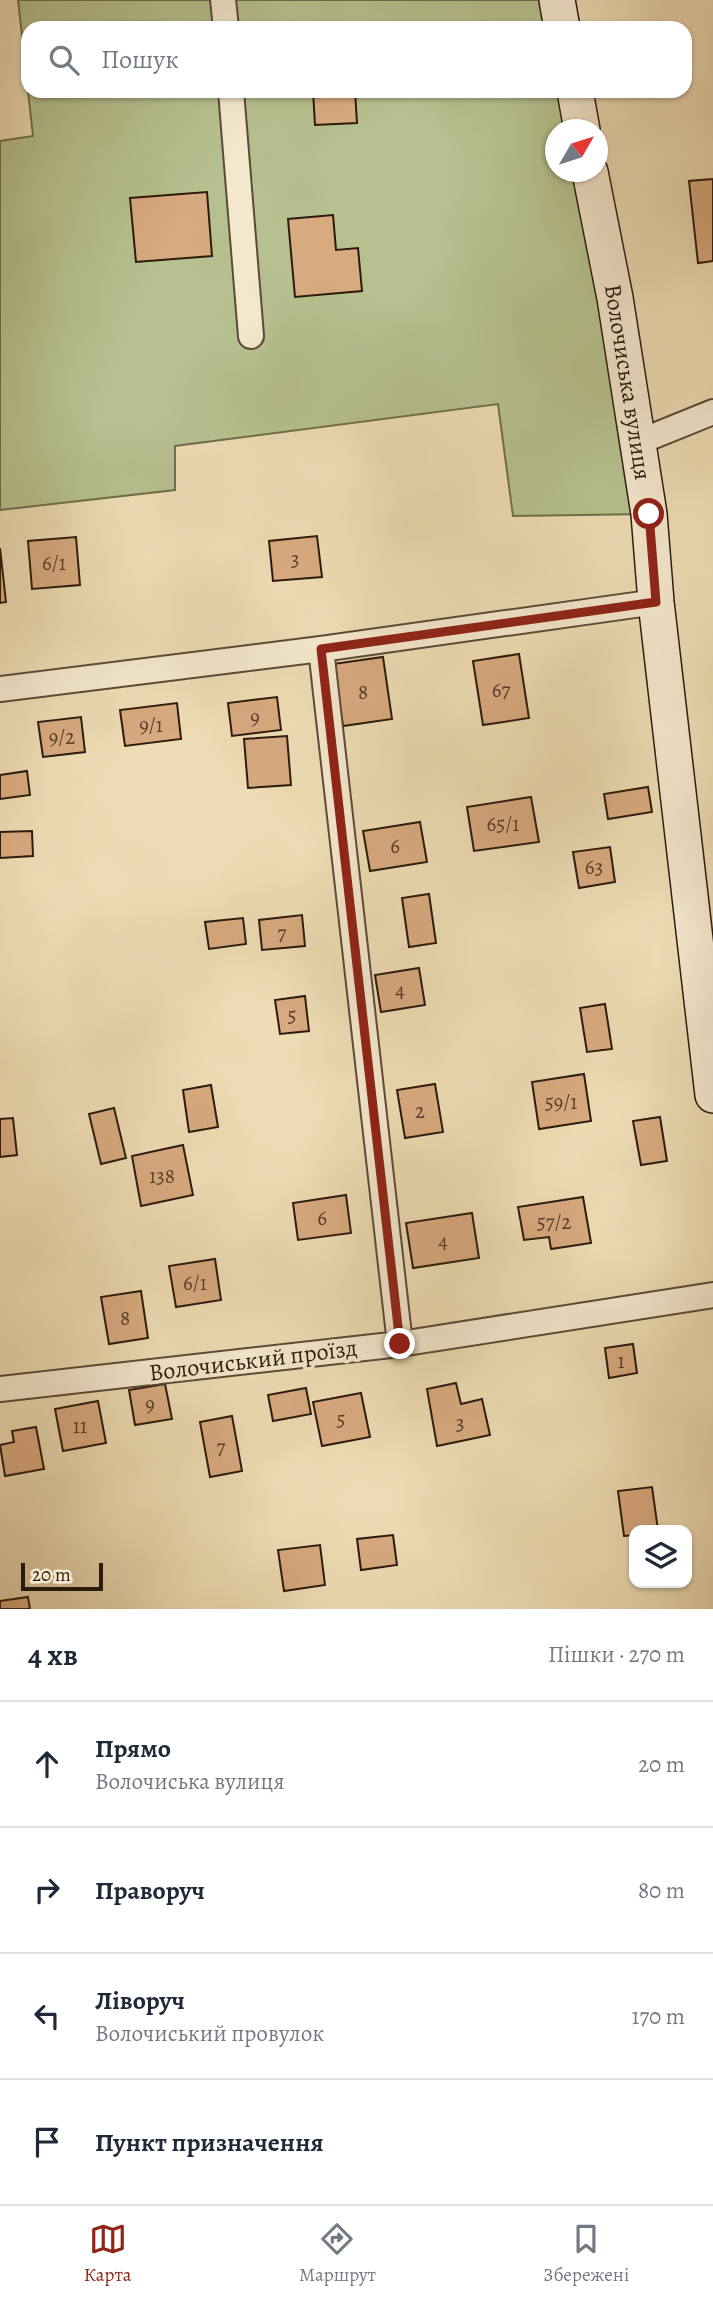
<!DOCTYPE html>
<html lang="uk">
<meta charset="utf-8">
<style>
:root{--surface:#fff;--page:#f6f6f7;--text:#1f2937;--muted:#747a83;--line:#e0e1e3;--accent:#8f2418}
body{margin:0;font-family:Alegreya,serif;background:var(--page);color:var(--text)}
.controls{position:absolute;right:21px;bottom:21px;display:grid;overflow:hidden;border-radius:14px;box-shadow:0 2px 5px #0004}
.controls button{width:63px;height:63px;display:grid;place-items:center;padding:0;border:0;border-bottom:2px solid var(--line);background:var(--surface);color:var(--text);font:35px sans-serif}
.compass{position:absolute;left:545px;top:119px;width:63px;height:63px;border-radius:50%;background:var(--surface);box-shadow:0 2px 5px #0004;rotate:51deg}
.scale{position:absolute;left:21px;bottom:18px;width:82px;box-sizing:border-box;padding-left:7px;border:4px solid #2b1a0e;border-top:0;font-size:19px;line-height:24px;white-space:nowrap;color:#2b1a0e;-webkit-text-stroke:5px #f4e8ce;paint-order:stroke}
.stop{position:absolute;width:21px;height:21px;margin:-16px;border:5px solid #8f2418;border-radius:50%;background:#fff}
.stop.end{background:#8f2418;border-color:#fff;box-shadow:0 2px 7px #0008}
.list{margin:0;padding:0;list-style:none}
h2{display:flex;justify-content:space-between;align-items:center;height:91px;margin:0;padding:0 28px;font-size:30px}
h2 small{font-size:23px;font-weight:400;color:var(--muted)}
.list li{display:grid;grid-template-columns:46px 1fr auto;gap:21px;align-items:center;box-sizing:border-box;height:126px;padding:0 28px;border-top:2px solid var(--line)}
.list b{display:block;font-size:26px;white-space:nowrap}
.list p{margin:0;font-size:23px;white-space:nowrap;color:var(--muted)}
.list em{font-size:23px;font-style:normal;color:var(--muted)}
.icon{flex:none;width:38px;height:38px;fill:none;stroke:currentColor;stroke-width:2;stroke-linecap:round;stroke-linejoin:round}
.map{position:relative;flex:none;width:713px;height:1609px;overflow:hidden}
.search{position:absolute;background:var(--surface);box-shadow:0 2px 5px #0004;left:21px;right:21px;top:21px;height:77px;display:flex;align-items:center;gap:18px;box-sizing:border-box;padding:0 24px;border-radius:21px;color:var(--muted);font-size:26px}
.sheet{height:595px;background:var(--surface)}
nav{display:flex;justify-content:space-around;align-items:center;box-sizing:border-box;height:98px;border-top:2px solid var(--line);background:var(--surface);font-size:19px;color:var(--muted)}
nav a{display:grid;justify-items:center;gap:4px}
nav .on{color:var(--accent)}
.map>svg:first-child{display:block}
.green{fill:#b6c18f;stroke:#706e4e;stroke-width:2}
.building{fill:#d8aa7f;stroke:#2b1a0e;stroke-width:2}
.lines{fill:none;stroke-linecap:round;stroke-linejoin:round}
.minor-casing{stroke:#5c4a38;stroke-width:28}
.secondary-casing{stroke:#2b1a0e;stroke-width:38}
.minor{stroke:#f4e8ce;stroke-width:24}
.secondary{stroke:#f4e8ce;stroke-width:35}
.route{stroke:#8f2418;stroke-width:9}
.labels{text-anchor:middle;stroke-width:7;stroke-linejoin:round;paint-order:stroke}
.number-label{font-size:21px;fill:#563e2a}
.street-label{font-size:24px;fill:#2b1a0e;stroke:#f4e8ce}
</style>
<div class="map">
<svg width="713" height="1609" viewBox="0 0 713 1609">
<rect width="100%" height="100%" fill="#eedcb4"/>
<filter id="stains"><feTurbulence type="fractalNoise" baseFrequency=".00286" numOctaves="4"/><feColorMatrix values="0 0 0 0 .2 0 0 0 0 .09 0 0 0 0 .02 0 0 0 .5 -.17"/></filter>
<radialGradient id="worn" r=".72"><stop offset=".6" stop-color="#630" stop-opacity="0"/><stop offset="1" stop-color="#630" stop-opacity=".3"/></radialGradient>
<!-- green -->
<g class="green">
<polygon points="18,0 557,0 562,28 28,28 28,89"/>
<polygon points="28,91 575,91 582,129 556,130 556,172 590,172 649,514 513,516 498,404 175,446 175,490 0,510 0,141 33,136"/>
</g>
<!-- building -->
<g class="building">
<polygon points="313,91 355,91 357,123 315,125"/>
<polygon points="713,179 713,261 698,263 689,181"/>
<polygon points="207,192 212,256 136,262 130,198"/>
<polygon points="333,215 336,250 358,248 362,291 295,297 288,219"/>
<polygon points="317,536 322,577 273,581 269,541"/>
<polygon points="76,537 80,585 32,589 28,541"/>
<polygon points="0,548 6,602 0,603"/>
<polygon points="519,654 529,718 483,725 473,661"/>
<polygon points="383,657 392,719 343,726 333,664"/>
<polygon points="277,697 281,730 232,736 228,703"/>
<polygon points="177,703 181,739 125,746 120,710"/>
<polygon points="81,717 85,752 43,757 38,722"/>
<polygon points="287,736 291,785 248,788 244,739"/>
<polygon points="27,771 30,795 0,799 0,775"/>
<polygon points="648,787 652,812 608,819 604,794"/>
<polygon points="531,797 539,842 474,851 467,807"/>
<polygon points="420,822 427,862 370,871 363,831"/>
<polygon points="32,831 33,856 0,858 0,832"/>
<polygon points="610,847 615,882 579,888 573,852"/>
<polygon points="429,894 436,943 409,947 402,898"/>
<polygon points="302,915 305,946 262,950 259,920"/>
<polygon points="243,918 246,944 209,949 205,922"/>
<polygon points="419,968 425,1005 381,1012 375,975"/>
<polygon points="305,996 309,1031 280,1034 275,1000"/>
<polygon points="605,1004 612,1049 587,1052 580,1008"/>
<polygon points="584,1074 591,1121 539,1129 532,1082"/>
<polygon points="435,1084 443,1132 405,1138 397,1090"/>
<polygon points="211,1085 218,1127 189,1132 183,1090"/>
<polygon points="114,1108 126,1158 101,1164 89,1114"/>
<polygon points="660,1117 667,1161 641,1165 633,1121"/>
<polygon points="13,1118 17,1155 0,1157 0,1119"/>
<polygon points="183,1145 193,1195 141,1206 132,1156"/>
<polygon points="346,1195 351,1233 298,1240 293,1203"/>
<polygon points="583,1197 591,1243 551,1249 549,1237 524,1240 518,1207"/>
<polygon points="472,1213 479,1258 413,1268 406,1223"/>
<polygon points="215,1259 221,1300 176,1307 169,1266"/>
<polygon points="141,1291 148,1338 109,1344 101,1297"/>
<polygon points="633,1344 637,1373 609,1378 605,1348"/>
<polygon points="456,1383 461,1404 482,1399 490,1435 437,1446 427,1389"/>
<polygon points="165,1384 172,1419 135,1425 129,1390"/>
<polygon points="306,1388 311,1414 273,1421 268,1395"/>
<polygon points="361,1393 370,1437 322,1446 313,1402"/>
<polygon points="98,1401 106,1443 63,1451 55,1409"/>
<polygon points="232,1416 242,1471 210,1477 200,1422"/>
<polygon points="36,1427 44,1469 5,1476 0,1445 14,1442 12,1431"/>
<polygon points="652,1487 658,1530 634,1530 634,1535 624,1536 618,1491"/>
<polygon points="393,1535 397,1565 361,1570 357,1539"/>
<polygon points="320,1545 325,1585 284,1591 278,1550"/>
<polygon points="28,1597 30,1609 0,1609 0,1601"/>
</g>
<g class="lines">
<defs>
<g id="minor">
<polyline points="223,0 226,28"/>
<polyline points="231,91 251,336"/>
<polyline points="639,442 713,412"/>
<polyline points="321,649 400,1344"/>
<polyline points="0,689 321,649 656,602"/>
<polyline points="0,1389 400,1344 713,1295"/>
</g>
<g id="secondary">
<polyline points="557,0 562,28"/>
<polyline points="575,91 582,130"/>
<polyline points="590,172 615,298 649,514 656,602 713,1095"/>
</g>
</defs>
<!-- minor casing -->
<use href="#minor" class="minor-casing"/>
<!-- secondary casing -->
<use href="#secondary" class="secondary-casing"/>
<!-- minor -->
<use href="#minor" class="minor"/>
<!-- secondary -->
<use href="#secondary" class="secondary"/>
</g>
<g class="lines">
<!-- route -->
<polyline class="route" points="400,1344 321,649 656,602 649,514"/>
</g>
<g class="labels">
<!-- number labels -->
<g class="number-label">
<text x="295" y="566">3</text>
<text x="54" y="570">6/1</text>
<text x="501" y="697">67</text>
<text x="363" y="699">8</text>
<text x="255" y="724">9</text>
<text x="151" y="732">9/1</text>
<text x="62" y="744">9/2</text>
<text x="503" y="831">65/1</text>
<text x="395" y="853">6</text>
<text x="594" y="874">63</text>
<text x="282" y="940">7</text>
<text x="400" y="997">4</text>
<text x="292" y="1022">5</text>
<text x="561" y="1109">59/1</text>
<text x="420" y="1118">2</text>
<text x="162" y="1183">138</text>
<text x="322" y="1225">6</text>
<text x="554" y="1229">57/2</text>
<text x="443" y="1248">4</text>
<text x="195" y="1290">6/1</text>
<text x="125" y="1325">8</text>
<text x="621" y="1368">1</text>
<text x="150" y="1411">9</text>
<text x="341" y="1426">5</text>
<text x="460" y="1430">3</text>
<text x="80" y="1433">11</text>
<text x="221" y="1454">7</text>
</g>
<!-- street labels -->
<g class="street-label">
<text transform="translate(628 382) rotate(81)" y="8">Волочиська вулиця</text>
<text transform="translate(253 1360) rotate(-7)" y="8">Волочиський проїзд</text>
</g>
</g>
<rect width="100%" height="100%" filter="url(#stains)"/>
<rect width="100%" height="100%" fill="url(#worn)"/>
</svg>
<div class="controls">
<button><svg class="icon" aria-label="layers" viewBox="0 0 24 24"><path d="M12 4l9 5-9 5-9-5zM3 14l9 5 9-5"/></svg></button>
</div>
<svg class="compass" viewBox="-18 -18 36 36"><path d="M0-13l5 13h-10z" fill="#e53935"/><path d="M0 13l5-13h-10z" fill="#747a83"/></svg>
<div class="scale">20 m</div>
<div class="stop" style="left:649px;top:514px"></div>
<div class="stop end" style="left:400px;top:1344px"></div>
<div class="search"><svg class="icon" aria-label="search" viewBox="0 0 24 24"><circle cx="10" cy="10" r="6"/><path d="M15 15l6 6"/></svg>Пошук</div>
</div>
<section class="sheet">
<h2>4 хв<small>Пішки · 270 m</small></h2>
<ul class="list">
<li><svg class="icon" aria-label="ahead" viewBox="0 0 24 24"><path d="M12 20V5M6 11l6-6 6 6"/></svg><div><b>Прямо</b><p>Волочиська вулиця</p></div><em>20 m</em></li>
<li><svg class="icon" aria-label="right" viewBox="0 0 24 24"><path d="M7 20v-9h11M14 6l5 5-5 5"/></svg><div><b>Праворуч</b></div><em>80 m</em></li>
<li><svg class="icon" aria-label="left" viewBox="0 0 24 24"><path d="M17 20v-9H6M10 6l-5 5 5 5"/></svg><div><b>Ліворуч</b><p>Волочиський провулок</p></div><em>170 m</em></li>
<li><svg class="icon" aria-label="arrive" viewBox="0 0 24 24"><path d="M6 21V4h12l-3 4 3 4H6"/></svg><div><b>Пункт призначення</b></div></li>
</ul>
</section>
<nav>
<a class="on"><svg class="icon" aria-label="map" viewBox="0 0 24 24"><path d="M3 6l6-2 6 2 6-2v14l-6 2-6-2-6 2zM9 4v14M15 6v14"/></svg>Карта</a>
<a><svg class="icon" aria-label="directions" viewBox="0 0 24 24"><path d="M12 3l9 9-9 9-9-9zM9 14v-3h6M13 9l2 2-2 2"/></svg>Маршрут</a>
<a><svg class="icon" aria-label="saved" viewBox="0 0 24 24"><path d="M7 4h10v16l-5-4-5 4z"/></svg>Збережені</a>
</nav>
